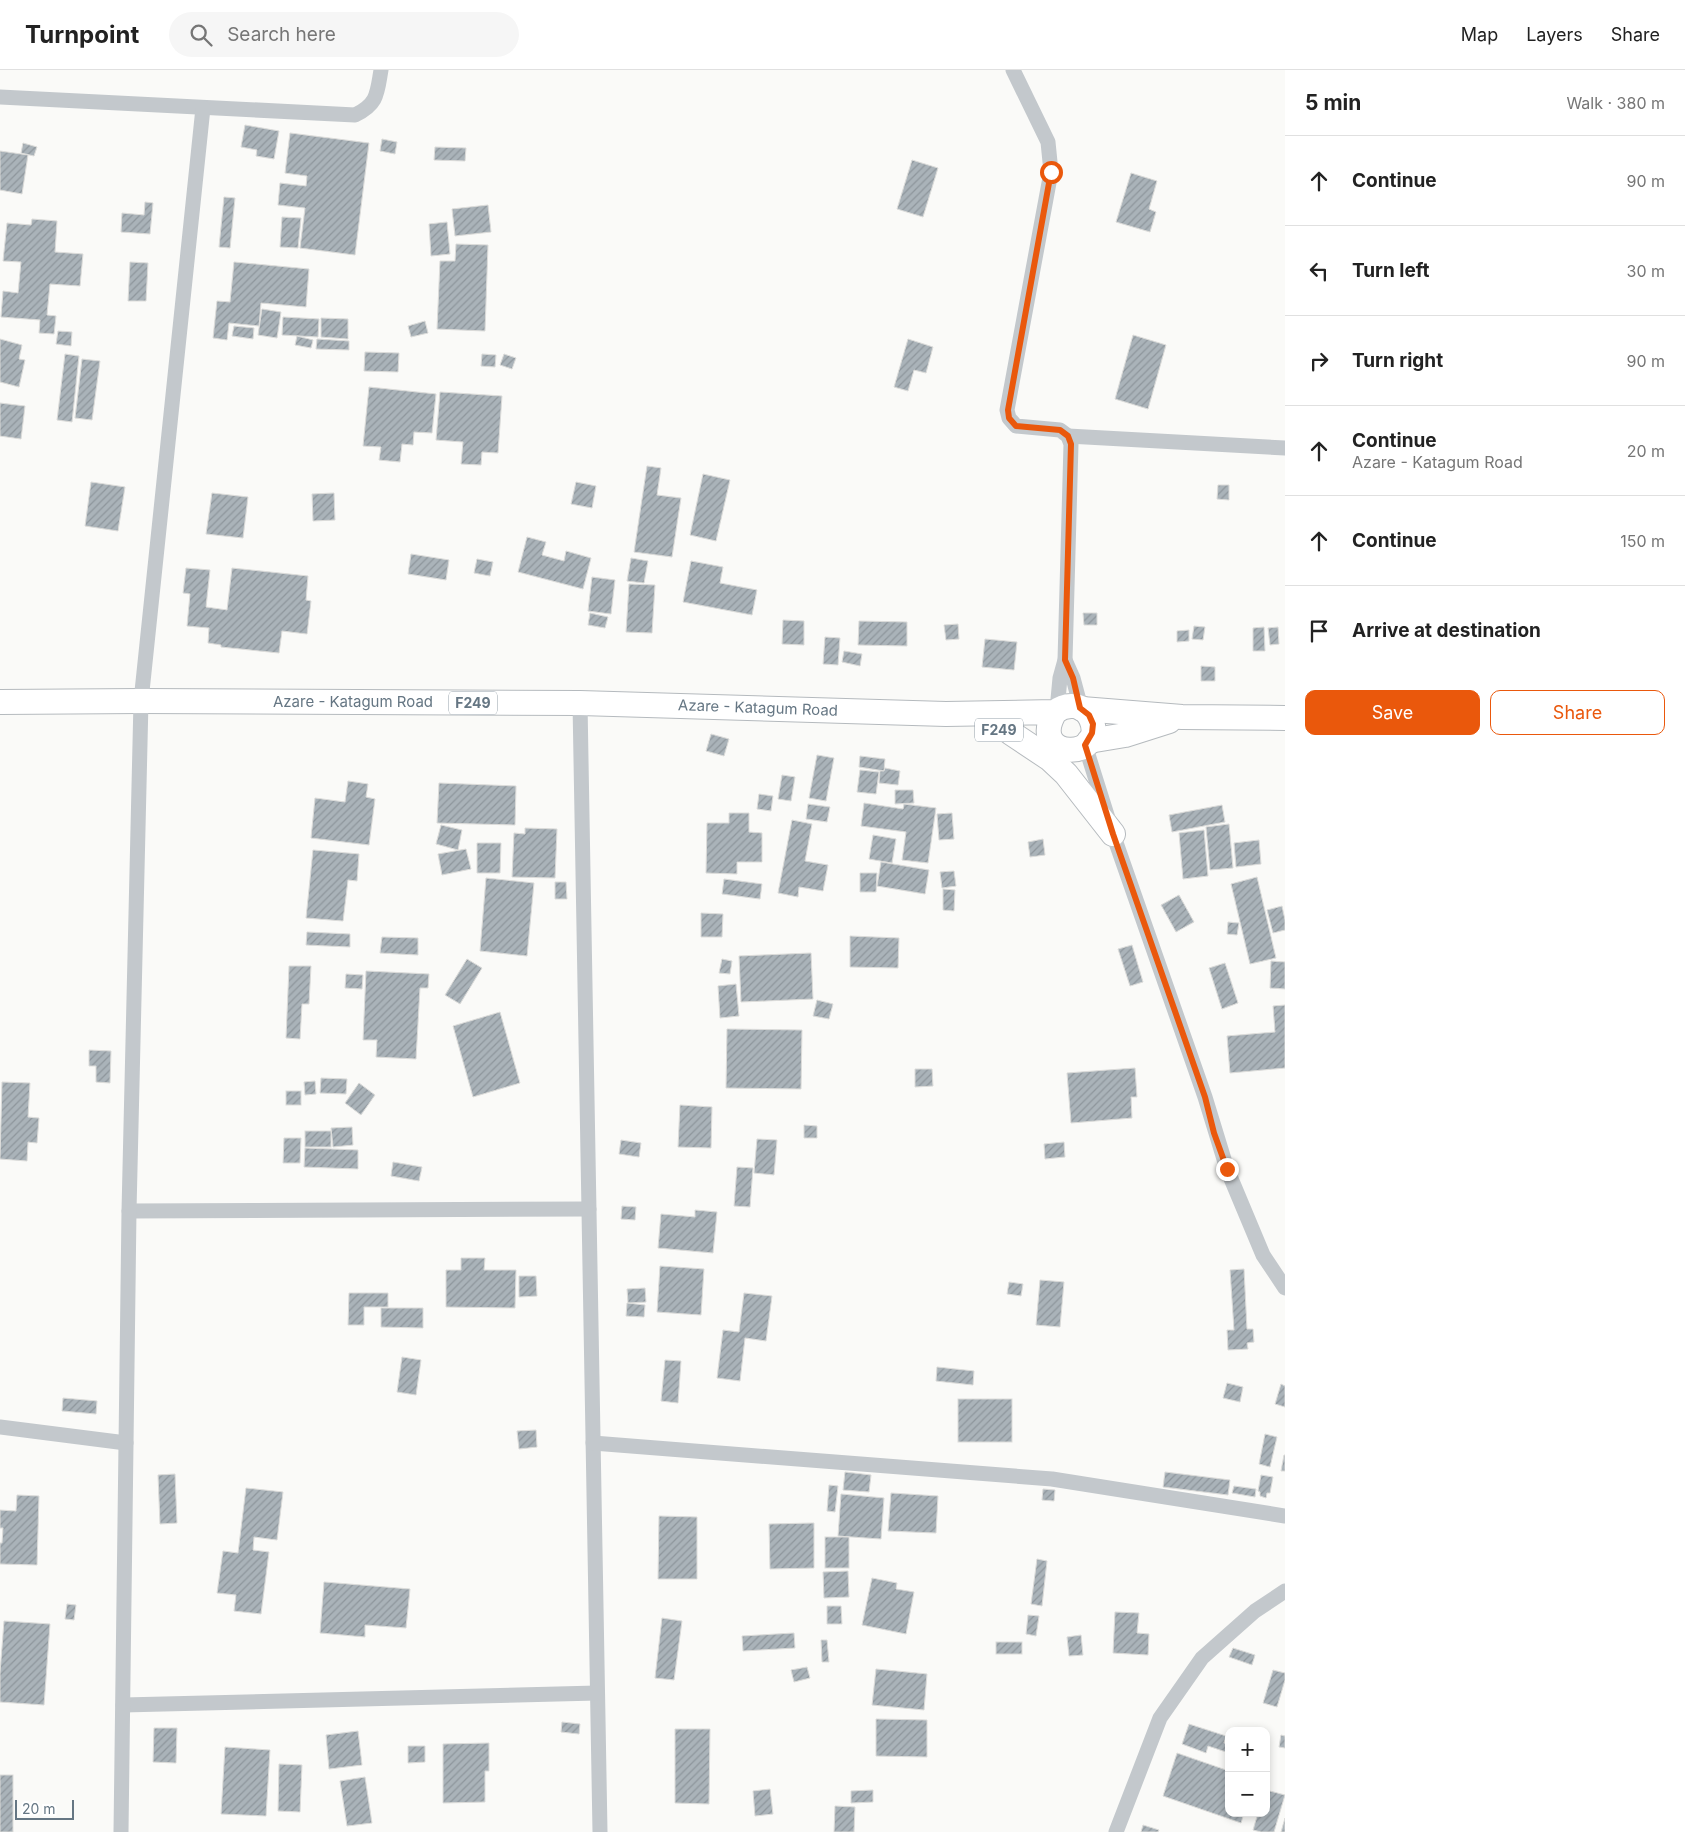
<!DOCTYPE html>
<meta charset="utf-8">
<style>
:root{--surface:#fff;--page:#f6f6f6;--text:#222;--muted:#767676;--line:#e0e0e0;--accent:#ea580c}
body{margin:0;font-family:Inter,sans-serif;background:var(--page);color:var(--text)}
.controls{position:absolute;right:15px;bottom:15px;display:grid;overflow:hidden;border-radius:10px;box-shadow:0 2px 8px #0003}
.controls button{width:45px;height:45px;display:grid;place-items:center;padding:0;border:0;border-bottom:1px solid var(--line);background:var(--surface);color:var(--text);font:25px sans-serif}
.scale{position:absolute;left:15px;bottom:12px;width:59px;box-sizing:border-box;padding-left:5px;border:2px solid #657683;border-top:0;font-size:14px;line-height:18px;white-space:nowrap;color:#657683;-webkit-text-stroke:4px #fff;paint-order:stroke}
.stop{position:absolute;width:15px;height:15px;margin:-11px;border:4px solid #ea580c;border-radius:50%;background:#fff}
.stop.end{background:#ea580c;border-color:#fff;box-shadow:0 1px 5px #0008}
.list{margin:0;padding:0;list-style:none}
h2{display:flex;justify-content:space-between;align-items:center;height:65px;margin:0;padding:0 20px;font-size:21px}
h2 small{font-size:16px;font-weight:400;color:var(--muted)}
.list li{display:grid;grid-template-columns:32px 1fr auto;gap:15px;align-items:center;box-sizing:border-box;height:90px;padding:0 20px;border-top:1px solid var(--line)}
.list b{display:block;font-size:19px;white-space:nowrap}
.list p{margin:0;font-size:16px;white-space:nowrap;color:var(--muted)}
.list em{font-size:16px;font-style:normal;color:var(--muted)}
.actions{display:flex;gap:10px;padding:15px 20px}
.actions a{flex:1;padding:11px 0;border:1px solid var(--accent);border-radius:10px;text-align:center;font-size:18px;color:var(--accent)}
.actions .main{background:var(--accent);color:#fff}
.icon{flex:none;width:28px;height:28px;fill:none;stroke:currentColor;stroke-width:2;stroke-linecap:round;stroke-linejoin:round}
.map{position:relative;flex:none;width:1285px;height:1762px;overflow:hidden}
header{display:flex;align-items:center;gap:30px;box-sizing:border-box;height:70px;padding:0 25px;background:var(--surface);border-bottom:1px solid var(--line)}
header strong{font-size:24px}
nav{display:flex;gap:28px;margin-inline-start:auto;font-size:18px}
.search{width:350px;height:45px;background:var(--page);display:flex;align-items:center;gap:12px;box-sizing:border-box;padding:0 18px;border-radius:28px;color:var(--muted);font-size:19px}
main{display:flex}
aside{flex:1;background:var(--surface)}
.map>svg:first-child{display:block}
.building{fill:url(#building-hatch);stroke:#dcdcda}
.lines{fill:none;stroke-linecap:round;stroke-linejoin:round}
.primary-casing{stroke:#b5babe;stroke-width:26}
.minor{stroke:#c3c8cc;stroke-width:15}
.primary{stroke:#fff;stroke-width:24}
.route{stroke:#ea580c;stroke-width:6}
.labels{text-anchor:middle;stroke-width:5;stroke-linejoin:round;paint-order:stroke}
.shield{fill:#fff;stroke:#939fa8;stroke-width:1}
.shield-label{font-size:14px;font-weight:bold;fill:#657683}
.street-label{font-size:15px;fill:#657683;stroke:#fff}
</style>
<header>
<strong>Turnpoint</strong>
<div class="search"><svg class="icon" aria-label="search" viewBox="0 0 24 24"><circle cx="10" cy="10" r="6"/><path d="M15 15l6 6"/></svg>Search here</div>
<nav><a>Map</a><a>Layers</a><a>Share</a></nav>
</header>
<main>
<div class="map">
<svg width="1285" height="1762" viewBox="0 0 1285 1762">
<defs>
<pattern id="building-hatch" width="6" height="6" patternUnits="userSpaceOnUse" patternTransform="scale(1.25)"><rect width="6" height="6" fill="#aab3b9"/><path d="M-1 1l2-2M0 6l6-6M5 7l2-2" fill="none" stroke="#8e969c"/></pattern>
</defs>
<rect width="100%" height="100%" fill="#fafaf8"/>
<!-- building -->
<g class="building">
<polygon points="245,55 279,61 274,89 256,86 257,80 241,77"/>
<polygon points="290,63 369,73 355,185 300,178 305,138 278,135 280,113 306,116 307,106 285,103"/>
<polygon points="382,69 397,72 395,84 380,81"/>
<polygon points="23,73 37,77 34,86 21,83"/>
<polygon points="435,77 466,78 465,91 434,90"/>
<polygon points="0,81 28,85 22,124 0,120"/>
<polygon points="912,90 938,98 923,147 897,139"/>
<polygon points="1131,103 1157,111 1149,139 1156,142 1150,162 1116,152"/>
<polygon points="224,127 235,128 230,178 219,177"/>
<polygon points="145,132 153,133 150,164 121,162 122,143 144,145"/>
<polygon points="488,135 491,162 455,166 452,139"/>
<polygon points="282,147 301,148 298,178 280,177"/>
<polygon points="32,149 57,151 55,182 83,184 80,216 50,214 47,245 56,246 54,264 39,263 40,250 1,247 3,221 18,223 21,192 3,191 7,153 31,155"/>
<polygon points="447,152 450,184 431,186 429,154"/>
<polygon points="456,174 488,175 485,261 437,259 440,191 455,191"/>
<polygon points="130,192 148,193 146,231 128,231"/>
<polygon points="234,192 309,199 306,237 261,233 259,256 229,253 227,270 213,268 217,231 230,232"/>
<polygon points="262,239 281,242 277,268 258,265"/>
<polygon points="283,247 319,249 318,267 282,265"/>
<polygon points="321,248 348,249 348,269 321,267"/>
<polygon points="425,251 428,263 411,267 408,256"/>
<polygon points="234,256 254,258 253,269 232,266"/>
<polygon points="58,261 72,262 71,276 56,274"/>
<polygon points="1133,265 1166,275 1148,339 1115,329"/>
<polygon points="297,266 313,270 311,278 295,275"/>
<polygon points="0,269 22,275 19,289 25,290 19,317 0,312"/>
<polygon points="317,269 349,271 349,280 316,279"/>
<polygon points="908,269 933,277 926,303 914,300 908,321 894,317"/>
<polygon points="365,282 399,283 398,302 364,301"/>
<polygon points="65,284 79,286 72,352 57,350"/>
<polygon points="482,284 496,285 495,297 481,296"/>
<polygon points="504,284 516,288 512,299 500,295"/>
<polygon points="82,289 100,291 92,350 75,348"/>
<polygon points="369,317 436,324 432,363 414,362 413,375 402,374 400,392 379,390 381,377 363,376"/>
<polygon points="440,322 502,326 498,383 482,382 481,395 461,394 463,372 436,370"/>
<polygon points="0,333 25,336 21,369 0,366"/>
<polygon points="647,396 661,398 657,425 681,428 672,487 634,482"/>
<polygon points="703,404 730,410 716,471 690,465"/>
<polygon points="91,412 125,417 118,461 85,456"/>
<polygon points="576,412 596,416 592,438 571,434"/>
<polygon points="1218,415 1229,415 1229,430 1217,429"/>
<polygon points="212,423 248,427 243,468 206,464"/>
<polygon points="334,423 335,450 313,451 312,424"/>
<polygon points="527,467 546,472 542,485 564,491 566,481 591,488 583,519 518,502"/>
<polygon points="411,484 449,490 446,510 408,504"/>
<polygon points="631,488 648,491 644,513 627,511"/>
<polygon points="477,489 493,492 490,506 474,503"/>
<polygon points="691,491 723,497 720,513 757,520 752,545 683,532"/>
<polygon points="186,498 210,500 206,537 227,540 232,498 308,506 306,530 311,531 307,564 282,561 279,583 221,577 221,575 208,573 209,558 187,556 190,524 183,523"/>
<polygon points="592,507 615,510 611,544 588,541"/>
<polygon points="629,514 655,515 652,563 626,562"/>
<polygon points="590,543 608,547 605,558 588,555"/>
<polygon points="1083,543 1097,543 1097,555 1084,555"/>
<polygon points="783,550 804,551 804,575 782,574"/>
<polygon points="859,551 907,552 907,576 858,575"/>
<polygon points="958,554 959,569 946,570 944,555"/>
<polygon points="1194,556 1205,557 1203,570 1192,569"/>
<polygon points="1264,557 1265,581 1253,581 1253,558"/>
<polygon points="1278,557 1279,574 1270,575 1268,558"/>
<polygon points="1189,560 1189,571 1177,572 1177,561"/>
<polygon points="825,567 840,568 838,595 823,594"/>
<polygon points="985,569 1017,572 1014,600 982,597"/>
<polygon points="844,581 862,584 860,596 842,592"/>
<polygon points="1201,596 1215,597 1215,611 1201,611"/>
<polygon points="711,664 729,669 724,686 706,681"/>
<polygon points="817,685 834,688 826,731 809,728"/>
<polygon points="860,686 885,689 884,701 859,697"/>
<polygon points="885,698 900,701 898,715 879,713 880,701 884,701"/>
<polygon points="860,700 879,702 876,724 857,722"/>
<polygon points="782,705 795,707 791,731 778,729"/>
<polygon points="348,711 368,714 366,727 375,729 369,775 311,768 315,728 345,732"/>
<polygon points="439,713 516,716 515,755 437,753"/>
<polygon points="895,720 913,720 914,733 895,734"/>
<polygon points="759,724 773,726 771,741 757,739"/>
<polygon points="864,733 903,739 904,734 936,738 928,793 902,790 906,762 861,756"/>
<polygon points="808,734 830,737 827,752 806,749"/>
<polygon points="1222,735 1225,752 1172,762 1169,745"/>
<polygon points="729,743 749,743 749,762 762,763 762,792 737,792 737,804 706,803 707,753 729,753"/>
<polygon points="952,743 954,769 939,770 937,744"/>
<polygon points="792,750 812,754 805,791 828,795 823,821 799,817 798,827 778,823"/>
<polygon points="1229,754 1233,798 1210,800 1206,757"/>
<polygon points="441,755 462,760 458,780 436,774"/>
<polygon points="525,758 557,759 555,808 512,807 514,763 525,764"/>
<polygon points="1204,760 1208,806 1183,809 1179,763"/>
<polygon points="873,765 896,769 892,793 869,789"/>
<polygon points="1043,769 1045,785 1030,787 1028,772"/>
<polygon points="1259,770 1261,794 1236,797 1234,773"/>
<polygon points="477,773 501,773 500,803 477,803"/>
<polygon points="466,779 471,799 442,805 438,784"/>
<polygon points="313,780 359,784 357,811 348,810 343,851 306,848"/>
<polygon points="881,792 929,800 925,824 877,816"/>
<polygon points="954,801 956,816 942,818 940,802"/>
<polygon points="860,803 877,803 876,822 860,822"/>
<polygon points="1257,807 1276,888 1250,894 1231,814"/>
<polygon points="486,808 534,813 527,886 480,881"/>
<polygon points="724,809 762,814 760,829 722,824"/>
<polygon points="555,812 566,812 567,829 555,829"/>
<polygon points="943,819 955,820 954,841 943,840"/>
<polygon points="1179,825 1194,852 1176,862 1161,835"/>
<polygon points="1282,836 1285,850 1285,860 1273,863 1267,840"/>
<polygon points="701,843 723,844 722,867 701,867"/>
<polygon points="1228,852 1239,853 1237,865 1227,864"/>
<polygon points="307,862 350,864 350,877 306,875"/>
<polygon points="850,866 899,868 898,898 850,897"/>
<polygon points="382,867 418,868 418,885 380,883"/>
<polygon points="1132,875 1143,912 1130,916 1118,879"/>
<polygon points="811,883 813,929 741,932 739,886"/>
<polygon points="467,889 482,898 460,934 445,925"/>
<polygon points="722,889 732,891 730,904 719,903"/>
<polygon points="1271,891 1285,892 1285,919 1270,918"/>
<polygon points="1225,893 1238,933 1222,939 1209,898"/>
<polygon points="289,896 311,896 309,934 302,934 300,969 286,968"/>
<polygon points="366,901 429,904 428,918 420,918 416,989 376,987 377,970 363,970"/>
<polygon points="346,904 363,905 362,919 345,918"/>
<polygon points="736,914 739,946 720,948 718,916"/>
<polygon points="817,930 833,934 829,949 813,946"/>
<polygon points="1285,935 1285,998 1230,1003 1227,966 1275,962 1273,936"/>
<polygon points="500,942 520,1013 473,1027 453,956"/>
<polygon points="727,959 802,960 801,1019 726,1018"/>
<polygon points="89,980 111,981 110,1013 96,1012 96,996 89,996"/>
<polygon points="1135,998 1137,1027 1131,1027 1132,1048 1071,1053 1067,1003"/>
<polygon points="915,999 932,999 933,1016 915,1017"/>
<polygon points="321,1008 347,1009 346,1024 320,1023"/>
<polygon points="315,1011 316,1024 305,1025 304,1012"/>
<polygon points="2,1012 30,1013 28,1047 39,1048 37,1073 28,1072 27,1091 0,1089"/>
<polygon points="359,1013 375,1025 361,1045 345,1033"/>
<rect x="286" y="1021" width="15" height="14"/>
<polygon points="680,1035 712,1037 711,1078 678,1077"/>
<polygon points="804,1055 817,1056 817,1068 804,1068"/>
<polygon points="352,1057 353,1075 333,1077 331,1058"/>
<rect x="305" y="1061" width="26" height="16"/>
<polygon points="284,1068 301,1068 300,1093 283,1093"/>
<polygon points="757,1069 777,1070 774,1105 754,1103"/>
<polygon points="621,1070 641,1073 639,1087 619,1084"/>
<polygon points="1064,1072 1065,1087 1045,1089 1044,1074"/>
<polygon points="305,1078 358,1080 358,1099 304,1097"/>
<polygon points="393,1092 422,1097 419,1111 391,1106"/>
<polygon points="737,1097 753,1098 750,1137 734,1136"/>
<polygon points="622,1136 636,1137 635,1150 621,1149"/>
<polygon points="695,1140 717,1142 713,1183 658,1178 661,1144 695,1147"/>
<polygon points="461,1188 485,1188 484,1200 516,1200 515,1238 446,1237 446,1200 461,1200"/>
<polygon points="660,1196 704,1199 701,1245 657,1242"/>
<polygon points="1244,1199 1247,1259 1253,1259 1254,1272 1247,1273 1248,1279 1228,1280 1227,1260 1234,1260 1230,1200"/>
<polygon points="519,1206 536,1206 537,1226 519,1227"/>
<polygon points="1040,1210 1064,1212 1060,1257 1036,1255"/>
<polygon points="1009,1212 1023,1214 1021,1226 1007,1224"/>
<polygon points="645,1218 646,1232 628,1233 627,1219"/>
<polygon points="349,1223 388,1223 388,1237 364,1237 364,1255 348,1255"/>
<polygon points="744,1223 772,1226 766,1271 745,1268 740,1311 717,1308 723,1260 739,1262"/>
<polygon points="627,1233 645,1235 644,1247 626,1246"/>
<polygon points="381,1238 423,1238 423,1258 381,1257"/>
<polygon points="402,1287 421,1290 416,1325 397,1322"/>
<polygon points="665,1290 681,1291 678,1333 661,1331"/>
<polygon points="937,1297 974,1301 973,1315 936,1311"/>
<polygon points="1227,1313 1243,1317 1240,1332 1223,1328"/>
<polygon points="1281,1314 1285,1316 1285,1337 1275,1334"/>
<polygon points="63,1328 97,1331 96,1344 62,1341"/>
<rect x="958" y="1329" width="54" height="43"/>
<polygon points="536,1360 537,1377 519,1379 517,1361"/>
<polygon points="1265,1364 1277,1367 1270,1397 1259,1394"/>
<polygon points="1284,1385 1285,1385 1285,1401 1281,1401"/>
<polygon points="845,1402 871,1405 869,1422 843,1420"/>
<polygon points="1165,1402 1230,1410 1228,1425 1163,1417"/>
<polygon points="175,1404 177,1453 160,1454 158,1405"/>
<polygon points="1261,1405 1273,1407 1270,1423 1267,1423 1266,1428 1260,1426 1260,1422 1258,1421"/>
<polygon points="829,1415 838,1416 835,1442 827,1441"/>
<polygon points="1234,1416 1256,1419 1255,1427 1232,1423"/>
<polygon points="246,1418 283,1422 277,1470 254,1467 253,1480 269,1482 261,1544 234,1541 236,1525 217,1523 223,1481 238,1483"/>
<polygon points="1043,1419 1055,1420 1054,1431 1042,1430"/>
<polygon points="891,1423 938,1426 936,1463 888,1461"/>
<polygon points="841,1424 884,1428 881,1469 838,1466"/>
<polygon points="17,1425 39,1426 37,1495 0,1494 0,1473 2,1473 3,1458 0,1458 0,1440 16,1441"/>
<polygon points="659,1446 697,1447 697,1509 658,1509"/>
<polygon points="814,1453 814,1498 770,1499 769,1454"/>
<rect x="825" y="1467" width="24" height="31"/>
<polygon points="1037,1489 1047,1491 1042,1536 1031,1534"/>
<polygon points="848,1501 849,1527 824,1528 823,1502"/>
<polygon points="872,1508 897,1513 896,1519 914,1522 906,1564 862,1555"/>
<polygon points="324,1512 410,1519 406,1558 365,1555 365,1567 320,1563"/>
<polygon points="67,1534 76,1535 74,1550 65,1549"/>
<polygon points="827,1536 841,1536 842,1554 827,1554"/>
<polygon points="1115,1542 1139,1543 1137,1563 1149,1564 1148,1585 1113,1583"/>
<polygon points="1028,1545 1039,1546 1036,1566 1026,1564"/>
<polygon points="662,1548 682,1551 674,1610 655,1608"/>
<polygon points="4,1551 50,1554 44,1635 0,1632 0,1603"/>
<polygon points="794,1563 795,1578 743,1581 742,1566"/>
<polygon points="1081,1565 1083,1585 1069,1586 1067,1567"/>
<polygon points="821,1570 827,1570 829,1592 822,1592"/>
<rect x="996" y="1572" width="26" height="12"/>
<polygon points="1233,1578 1255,1585 1252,1595 1229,1587"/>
<polygon points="807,1597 810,1608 794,1612 791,1600"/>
<polygon points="876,1599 927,1604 924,1640 872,1635"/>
<polygon points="1273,1600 1285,1603 1285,1610 1277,1637 1263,1633"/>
<polygon points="876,1649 927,1650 927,1687 876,1686"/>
<polygon points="562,1652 580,1654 579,1664 561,1662"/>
<polygon points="1189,1654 1226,1666 1224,1673 1229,1674 1229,1683 1208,1676 1206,1683 1182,1674"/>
<polygon points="154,1658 177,1658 176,1693 153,1692"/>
<polygon points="675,1659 710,1659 709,1734 675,1733"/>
<polygon points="358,1661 362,1695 329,1699 326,1665"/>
<polygon points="1281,1665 1285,1666 1285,1678 1279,1677"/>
<polygon points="489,1673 489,1701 485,1701 485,1732 443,1733 443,1674"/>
<polygon points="408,1676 425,1676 425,1692 408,1693"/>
<polygon points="225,1677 270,1680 266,1746 221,1744"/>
<polygon points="1177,1683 1229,1701 1229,1743 1244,1743 1241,1753 1163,1726"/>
<polygon points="279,1694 302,1695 300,1742 278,1741"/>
<rect x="0" y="1705" width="13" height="57"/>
<polygon points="365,1707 372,1753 347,1756 340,1711"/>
<polygon points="770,1719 773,1744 755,1746 753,1721"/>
<polygon points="873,1720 873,1732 851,1733 851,1721"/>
<polygon points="1266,1720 1285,1725 1274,1762 1261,1762 1253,1760 1258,1743 1266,1743"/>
<polygon points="835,1736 855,1737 854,1762 834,1762"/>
<polygon points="1285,1748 1285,1762 1281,1762"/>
<polygon points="1143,1755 1159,1760 1158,1762 1141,1762"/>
</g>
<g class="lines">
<defs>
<g id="primary">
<path d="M0 632 141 631 580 633 946 644 1055 642C1066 633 1084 633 1091 649 1109 691 1026 691 1055 642"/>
<polyline points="1082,639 1182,647 1285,648"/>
<polyline points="1011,663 1050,689 1066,704 1113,764"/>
<polyline points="1089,671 1125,665 1169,651"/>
</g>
</defs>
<!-- primary casing -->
<use href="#primary" class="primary-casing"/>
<!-- minor -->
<g class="minor">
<polyline points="1013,0 1048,72 1051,102 1007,340 1009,348 1016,356 1060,360 1068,366 1071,374 1065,590 1060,608 1057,640"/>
<path d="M0 27 355 45C378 34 377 23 381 0"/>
<polyline points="1068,366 1285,378"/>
<polyline points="1065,590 1073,608 1081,638"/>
<polyline points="580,633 600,1762"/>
<polyline points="1085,675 1113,764 1205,1027 1227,1099 1263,1185 1285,1218"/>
<polyline points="129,1141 589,1139"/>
<polyline points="0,1357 126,1373"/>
<polyline points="593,1373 1052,1409 1285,1446"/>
<polyline points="123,1635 597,1623"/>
<polyline points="121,1762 129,1141 141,631 203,38"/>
<polyline points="1116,1762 1160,1648 1202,1588 1255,1541 1285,1521"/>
</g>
<!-- primary -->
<use href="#primary" class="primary"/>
</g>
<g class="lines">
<!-- route -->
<polyline class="route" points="1051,102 1008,340 1009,348 1016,356 1060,360 1068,366 1071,374 1065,590 1073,608 1080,638 1089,645 1093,654 1092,663 1085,675 1113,764 1205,1027 1214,1063 1227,1099"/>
</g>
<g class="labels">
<!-- shield labels -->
<g class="shield">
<rect x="449" y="621.5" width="48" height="23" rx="4"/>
<rect x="975" y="648.5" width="48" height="23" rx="4"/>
</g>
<g class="shield-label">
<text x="473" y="638">F249</text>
<text x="999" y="665">F249</text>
</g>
<!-- street labels -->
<g class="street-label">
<text x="353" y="637">Azare - Katagum Road</text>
<text transform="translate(758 638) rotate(2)" y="5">Azare - Katagum Road</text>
</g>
</g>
</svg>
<div class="controls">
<button>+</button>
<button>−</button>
</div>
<div class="scale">20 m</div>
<div class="stop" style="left:1051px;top:102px"></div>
<div class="stop end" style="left:1227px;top:1099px"></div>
</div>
<aside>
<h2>5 min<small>Walk · 380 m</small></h2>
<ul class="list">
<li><svg class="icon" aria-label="ahead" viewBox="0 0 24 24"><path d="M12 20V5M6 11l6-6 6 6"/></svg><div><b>Continue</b></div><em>90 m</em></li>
<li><svg class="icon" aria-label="left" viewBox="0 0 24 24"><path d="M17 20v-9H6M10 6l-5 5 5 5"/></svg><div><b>Turn left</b></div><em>30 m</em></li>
<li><svg class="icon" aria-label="right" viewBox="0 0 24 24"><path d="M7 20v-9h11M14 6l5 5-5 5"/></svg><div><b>Turn right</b></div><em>90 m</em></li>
<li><svg class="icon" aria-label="ahead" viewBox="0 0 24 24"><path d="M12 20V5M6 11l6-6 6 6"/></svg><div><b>Continue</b><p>Azare - Katagum Road</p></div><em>20 m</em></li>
<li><svg class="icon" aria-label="ahead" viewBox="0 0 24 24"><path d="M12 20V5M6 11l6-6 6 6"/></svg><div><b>Continue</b></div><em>150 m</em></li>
<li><svg class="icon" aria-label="arrive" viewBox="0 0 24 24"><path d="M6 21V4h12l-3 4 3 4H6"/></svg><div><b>Arrive at destination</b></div></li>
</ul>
<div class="actions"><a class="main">Save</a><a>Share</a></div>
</aside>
</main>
